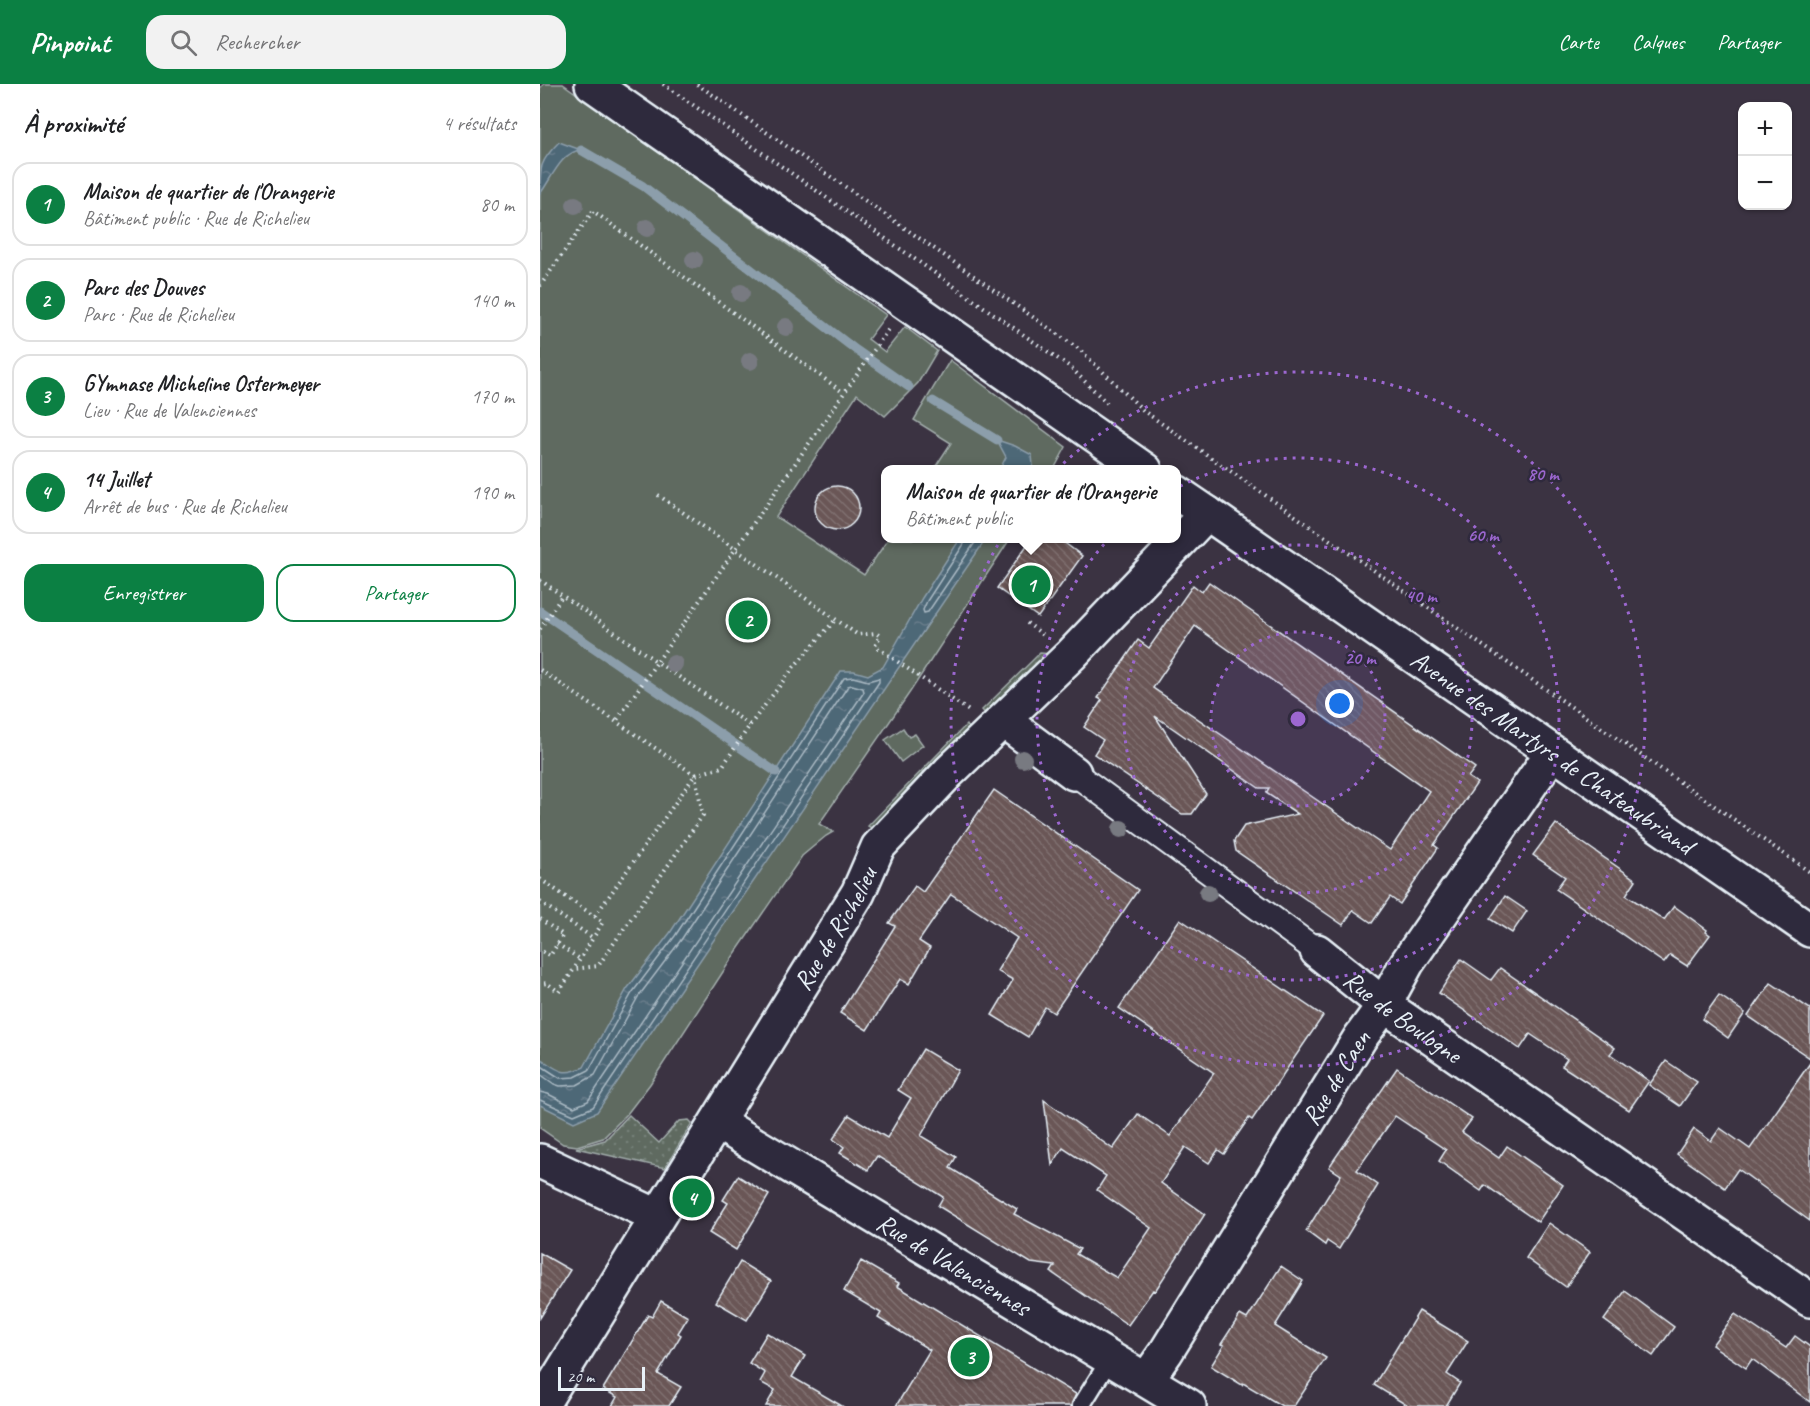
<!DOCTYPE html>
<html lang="fr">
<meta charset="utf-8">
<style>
:root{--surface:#fff;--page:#f2f2f2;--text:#202124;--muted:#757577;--line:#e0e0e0;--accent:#0b8043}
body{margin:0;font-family:Caveat,sans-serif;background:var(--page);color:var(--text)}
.controls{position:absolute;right:18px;top:18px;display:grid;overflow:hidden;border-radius:12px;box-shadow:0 2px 4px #0004}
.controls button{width:54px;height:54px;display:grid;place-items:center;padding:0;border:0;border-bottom:2px solid var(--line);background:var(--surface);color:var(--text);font:30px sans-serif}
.scale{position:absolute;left:18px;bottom:15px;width:87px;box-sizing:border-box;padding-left:6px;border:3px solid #e8f1f8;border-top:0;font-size:16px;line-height:21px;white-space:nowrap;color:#e8f1f8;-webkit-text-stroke:4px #2f2a3d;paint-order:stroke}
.you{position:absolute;left:800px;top:620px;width:21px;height:21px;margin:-15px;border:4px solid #fff;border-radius:50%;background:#1a73e8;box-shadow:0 0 0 9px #1a73e833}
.badge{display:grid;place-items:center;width:39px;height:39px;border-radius:50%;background:var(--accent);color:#fff;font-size:20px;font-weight:700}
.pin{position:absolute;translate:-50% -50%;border:3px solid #fff;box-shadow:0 2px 6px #0006}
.popup{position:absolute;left:341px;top:381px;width:300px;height:78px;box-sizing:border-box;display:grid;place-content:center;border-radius:12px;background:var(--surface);filter:drop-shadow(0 2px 4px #0005);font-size:20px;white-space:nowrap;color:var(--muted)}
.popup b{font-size:22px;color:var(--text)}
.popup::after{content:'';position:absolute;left:50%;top:100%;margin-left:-12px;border:12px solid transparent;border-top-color:var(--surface)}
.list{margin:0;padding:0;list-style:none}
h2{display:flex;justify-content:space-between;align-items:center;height:78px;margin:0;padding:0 24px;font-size:26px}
h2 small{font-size:20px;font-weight:400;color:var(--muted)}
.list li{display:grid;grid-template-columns:39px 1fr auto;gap:18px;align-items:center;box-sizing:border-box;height:84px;margin:0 12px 12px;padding:0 12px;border:2px solid var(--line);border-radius:18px}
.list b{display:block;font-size:22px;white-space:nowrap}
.list p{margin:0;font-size:20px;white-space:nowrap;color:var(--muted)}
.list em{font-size:20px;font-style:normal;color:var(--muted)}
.actions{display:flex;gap:12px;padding:18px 24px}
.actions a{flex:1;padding:14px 0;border:2px solid var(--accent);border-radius:18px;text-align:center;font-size:21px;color:var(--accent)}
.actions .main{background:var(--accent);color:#fff}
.icon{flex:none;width:33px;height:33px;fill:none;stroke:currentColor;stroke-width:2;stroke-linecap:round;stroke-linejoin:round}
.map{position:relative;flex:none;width:1270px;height:1322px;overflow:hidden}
header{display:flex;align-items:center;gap:36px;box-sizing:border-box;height:84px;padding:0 30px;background:var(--accent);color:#fff}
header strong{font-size:28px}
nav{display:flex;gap:33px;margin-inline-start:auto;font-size:21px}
.search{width:420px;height:54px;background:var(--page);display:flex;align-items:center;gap:15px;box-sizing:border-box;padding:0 21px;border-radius:18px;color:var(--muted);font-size:22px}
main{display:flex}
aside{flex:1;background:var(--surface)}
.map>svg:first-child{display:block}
.grass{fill:url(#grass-dots);stroke:#a3aeac;stroke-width:1.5}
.park{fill:#5e6a60;stroke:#a3aeac;stroke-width:1.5}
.water{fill:url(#water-ripples);stroke:#8c9eab;stroke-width:1.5}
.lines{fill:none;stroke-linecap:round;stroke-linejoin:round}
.shore{stroke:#aabac4;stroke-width:1.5}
.stream{stroke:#8c9eab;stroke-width:9}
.building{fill:url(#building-back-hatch);stroke:#e8f1f8;stroke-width:1.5;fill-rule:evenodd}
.service-casing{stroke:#e8f1f8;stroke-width:21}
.pedestrian-casing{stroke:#e8f1f8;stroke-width:28}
.minor-casing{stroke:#e8f1f8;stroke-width:38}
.tertiary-casing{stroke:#e8f1f8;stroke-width:38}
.path{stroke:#e8f1f8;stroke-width:4;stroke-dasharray:1.5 4.5;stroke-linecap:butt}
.service{stroke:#2f2a3d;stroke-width:16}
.pedestrian{stroke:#2f2a3d;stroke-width:24}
.minor{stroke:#2f2a3d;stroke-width:33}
.tertiary{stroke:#2f2a3d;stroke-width:33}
.tree{fill:#787a81}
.ring{fill:none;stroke:#9c67d0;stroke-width:3;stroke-dasharray:3 6}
.labels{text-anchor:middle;stroke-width:5;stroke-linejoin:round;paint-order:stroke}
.street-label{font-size:26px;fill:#e8f1f8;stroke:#2f2a3d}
.centre{fill:#9c67d0;stroke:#2f2a3d;stroke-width:3}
.ring-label{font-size:18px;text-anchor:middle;font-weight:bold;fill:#9c67d0;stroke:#2f2a3d;stroke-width:5;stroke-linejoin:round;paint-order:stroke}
</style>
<header>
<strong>Pinpoint</strong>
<div class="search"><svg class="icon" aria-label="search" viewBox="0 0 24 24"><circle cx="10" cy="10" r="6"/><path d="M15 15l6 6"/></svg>Rechercher</div>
<nav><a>Carte</a><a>Calques</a><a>Partager</a></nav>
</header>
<main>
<aside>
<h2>À proximité<small>4 résultats</small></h2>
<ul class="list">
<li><span class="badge">1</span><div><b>Maison de quartier de l'Orangerie</b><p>Bâtiment public · Rue de Richelieu</p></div><em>80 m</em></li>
<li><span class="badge">2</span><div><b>Parc des Douves</b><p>Parc · Rue de Richelieu</p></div><em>140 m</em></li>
<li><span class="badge">3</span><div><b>GYmnase Micheline Ostermeyer</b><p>Lieu · Rue de Valenciennes</p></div><em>170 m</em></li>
<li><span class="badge">4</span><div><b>14 Juillet</b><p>Arrêt de bus · Rue de Richelieu</p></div><em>190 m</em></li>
</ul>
<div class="actions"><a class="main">Enregistrer</a><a>Partager</a></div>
</aside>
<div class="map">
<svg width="1270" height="1322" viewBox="0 0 1270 1322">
<defs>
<pattern id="grass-dots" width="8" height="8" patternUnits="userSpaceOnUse" patternTransform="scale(1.5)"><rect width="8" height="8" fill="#5e6a60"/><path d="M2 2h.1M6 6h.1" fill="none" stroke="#758078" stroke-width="1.8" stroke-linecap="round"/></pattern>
<pattern id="water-ripples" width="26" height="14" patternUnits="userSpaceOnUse" patternTransform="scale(1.5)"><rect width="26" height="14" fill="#4e6777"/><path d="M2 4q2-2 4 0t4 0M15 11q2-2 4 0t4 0" fill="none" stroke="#687d8b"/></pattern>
<pattern id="building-back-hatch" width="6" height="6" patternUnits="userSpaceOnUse" patternTransform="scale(1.5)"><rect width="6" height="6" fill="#6a5757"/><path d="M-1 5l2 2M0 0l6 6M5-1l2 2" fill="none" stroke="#7f7070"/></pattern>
</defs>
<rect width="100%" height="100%" fill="#3b3342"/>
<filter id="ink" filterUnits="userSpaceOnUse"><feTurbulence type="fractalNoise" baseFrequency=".0167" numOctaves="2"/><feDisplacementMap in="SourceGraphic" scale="12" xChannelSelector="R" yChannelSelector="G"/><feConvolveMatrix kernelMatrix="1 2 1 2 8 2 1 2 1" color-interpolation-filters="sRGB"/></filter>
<g filter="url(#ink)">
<!-- grass -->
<g class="grass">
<polygon points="500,569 513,570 449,634 442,626"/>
<polygon points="426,641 434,649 333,745 328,742"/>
<polygon points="89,1031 119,1059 139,1037 149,1036 152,1039 125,1084 36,1064 65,1056"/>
</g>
<!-- park -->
<g class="park">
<polygon points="4,0 23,0 346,231 328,255 345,268 365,243 397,267 378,299 345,332 317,310 236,433 324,491 348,455 470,455 370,608 279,740 293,748 286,752 262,772 192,874 110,1000 87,1030 63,1054 37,1062 23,1060 0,1044 0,4"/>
<polygon points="410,276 526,363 514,385 394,385 411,359 374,336"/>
<polygon points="363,644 369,653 375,650 383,661 361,678 345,656"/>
</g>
<!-- water -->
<g class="water">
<path d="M19 58 41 66C21 68 12 94 0 110 0 82 0 77 19 58Z"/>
<polygon points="457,356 475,362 492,371 493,382 491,385 460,385 466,373"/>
<path d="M420 455H446L57 1028 34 1038 0 1021V974C18 986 22 993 44 983L87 905 130 849 301 587H314L328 591 343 583 382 514Z"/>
</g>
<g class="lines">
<!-- shore -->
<g class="shore">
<polyline points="425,454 424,460 387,517 383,526 384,529 388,528 438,454"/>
<polyline points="0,981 20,994 35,993 49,986 92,909 135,852 304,594 313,593 328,597 339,594 339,598 53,1023 34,1031 0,1016"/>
<polyline points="0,990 14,1000 20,1002 37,1001 55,991 98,913 141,856 308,602 312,601 323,604 324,608 48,1017 34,1023 8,1010 0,1008"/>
</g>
<!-- stream -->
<g class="stream">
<polyline points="41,66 103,102 316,266 369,303"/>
<polyline points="393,317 457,356"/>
<polyline points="0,527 236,688"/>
</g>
</g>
<!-- building -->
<g class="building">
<circle cx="297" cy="424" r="22"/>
<polygon points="492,454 518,454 542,472 498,533 457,504"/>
<path d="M669 498 935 684 928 693 937 699 894 761 898 764 860 820 850 813 832 839 813 826 803 841 696 767 694 757 704 742 758 730 726 709 729 704H719L615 632 666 710 652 730H642L554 670 563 656 544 643 562 616 558 614 598 556 609 564 653 501 662 508ZM655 542 889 707 850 766 613 604Z"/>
<polygon points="454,706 598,806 514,929 505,923 488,953 452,931 473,896 457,887 477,854 411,810 379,857 390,864 369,900 360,895 327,946 300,929 355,842 349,839 375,802 383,808"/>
<polygon points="1016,740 1096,796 1086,811 1124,836 1134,822 1167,846 1166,848 1170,851 1147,882 1130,871 1124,879 1016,805 1025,793 993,771"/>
<polygon points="965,812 987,827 972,849 950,835"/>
<polygon points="640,835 783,932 712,1036 709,1034 684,1070 678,1066 669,1079 645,1063 621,1099 665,1130 615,1207 613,1206 588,1241 511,1188 515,1182 491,1179 398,1122 403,1113 337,1072 328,1086 300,1069 304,1063 293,1055 309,1031 347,1054 371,1014 358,1006 383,965 418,986 381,1052 416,1073 410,1084 477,1125 474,1130 540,1165 536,1170 577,1194 611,1144 557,1106 566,1092 523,1064 512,1081 504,1016 573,1065 598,1030 630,1052 674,989 579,924"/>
<polygon points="921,875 951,896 960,884 1075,964 1070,970 1109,997 1089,1026 1022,982 1027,975 990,950 980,965 899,909"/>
<polygon points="1231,899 1270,925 1270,974 1208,932"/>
<polygon points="1179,911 1205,929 1188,954 1162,935"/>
<polygon points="1126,977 1157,998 1140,1022 1109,1001"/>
<polygon points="1270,979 1270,1137 1198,1085 1185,1104 1137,1070 1154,1045 1171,1057 1180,1044 1210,1065"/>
<polygon points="857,984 932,1035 922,1048 959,1074 967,1062 1023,1101 998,1138 945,1101 941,1107 899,1077 906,1066 855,1032 817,1086 838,1101 799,1165 787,1157 785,1161 766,1147 801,1091 789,1083"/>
<polygon points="198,1092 229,1111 196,1166 169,1149 188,1119 183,1116"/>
<polygon points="1009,1139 1050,1168 1026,1203 986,1174"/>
<polygon points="0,1169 30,1186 0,1234"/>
<polygon points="321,1177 359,1199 357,1202 536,1310 531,1322 356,1322 390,1266 338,1234 341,1229 304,1207"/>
<polygon points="200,1178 231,1197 207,1236 176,1218"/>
<polygon points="741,1182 763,1197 735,1242 786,1274 754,1322 742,1322 703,1299 702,1301 671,1282 684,1261 681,1260 700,1231 707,1235"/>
<polygon points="1085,1207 1134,1243 1113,1272 1064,1236"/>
<polygon points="121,1217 148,1233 138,1249 141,1251 118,1290 141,1303 129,1322 72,1322 77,1313 63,1305 108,1231 112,1233"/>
<polygon points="879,1227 928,1257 907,1290 920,1299 906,1322 868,1322 834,1301"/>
<polygon points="1195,1230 1246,1264 1255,1252 1270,1263 1270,1318 1212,1275 1206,1284 1172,1261"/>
<polygon points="227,1249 265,1272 252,1293 302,1322 226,1322 235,1306 220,1298 225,1289 209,1279"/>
</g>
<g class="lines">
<defs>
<polyline id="service" points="541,1322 570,1275"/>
<polyline id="pedestrian" points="534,689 777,867"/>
<g id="minor">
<polyline points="52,0 605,386"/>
<polyline points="464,637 534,689"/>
<path id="s1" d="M777 867 844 921 1270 1216"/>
<path id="s2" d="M177 1038 649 1322"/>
<polyline points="0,1077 117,1132"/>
<path id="s3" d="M607 1295 626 1268 820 954 844 921 867 879 1012 669"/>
<path id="s4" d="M1 1322 318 809 338 763 409 688 531 571 667 429 636 408"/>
</g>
<g id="tertiary">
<path id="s5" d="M667 429 1270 846"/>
</g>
</defs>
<!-- service casing -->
<use href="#service" class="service-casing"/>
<!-- pedestrian casing -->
<use href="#pedestrian" class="pedestrian-casing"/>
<!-- minor casing -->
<use href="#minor" class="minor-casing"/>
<!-- tertiary casing -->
<use href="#tertiary" class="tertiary-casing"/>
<!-- path -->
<g class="path">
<polyline points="123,0 530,283 567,319"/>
<polyline points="157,0 539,265 605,328 1270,788"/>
<polyline points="0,202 53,127 304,309"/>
<polyline points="118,411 318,551 336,549 340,552 335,562 429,627"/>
<polyline points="0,496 117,578 350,243"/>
<polyline points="487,539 506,553"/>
<polyline points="0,545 22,512"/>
<polyline points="0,586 155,691 163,731 58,882 34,885 19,908 7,899 0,900"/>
<polyline points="210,641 253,584 296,535"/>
<polyline points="0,795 63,838 53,854"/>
<polyline points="0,818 53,854 34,885"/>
<polyline points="55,832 155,691 182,683 210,641 117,578 77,636"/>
<polyline points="0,835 23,851 10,872 0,866"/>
<polyline points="17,860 40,875"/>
</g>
<!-- service -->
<use href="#service" class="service"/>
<!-- pedestrian -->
<use href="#pedestrian" class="pedestrian"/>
<!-- minor -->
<use href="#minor" class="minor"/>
<!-- tertiary -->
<use href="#tertiary" class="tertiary"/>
</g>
<!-- trees -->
<g class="tree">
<circle cx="35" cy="121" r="9"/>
<circle cx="107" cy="144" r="9"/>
<circle cx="154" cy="176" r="9"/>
<circle cx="201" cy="209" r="9"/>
<circle cx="246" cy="243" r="9"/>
<circle cx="210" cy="277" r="9"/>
<circle cx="134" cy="580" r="9"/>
<circle cx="483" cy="675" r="9"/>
<circle cx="581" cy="745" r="9"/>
<circle cx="668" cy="809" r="9"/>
</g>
</g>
<!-- distance rings -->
<circle cx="758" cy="635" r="87" fill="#9c67d0" fill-opacity=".12"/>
<g class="ring">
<circle cx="758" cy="635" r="87"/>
<circle cx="758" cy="635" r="174"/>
<circle cx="758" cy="635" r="261"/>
<circle cx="758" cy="635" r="347"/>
</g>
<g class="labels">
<!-- street labels -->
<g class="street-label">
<text dy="9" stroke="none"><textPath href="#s5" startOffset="420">Avenue des Martyrs de Chateaubriand</textPath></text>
<text dy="9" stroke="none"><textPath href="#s4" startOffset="561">Rue de Richelieu</textPath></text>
<text dy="9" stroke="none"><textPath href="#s1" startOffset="108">Rue de Boulogne</textPath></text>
<text dy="9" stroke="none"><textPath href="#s3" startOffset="356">Rue de Caen</textPath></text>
<text dy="9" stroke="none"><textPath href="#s2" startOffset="276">Rue de Valenciennes</textPath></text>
</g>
</g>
<circle cx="758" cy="635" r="9" class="centre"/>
<g class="ring-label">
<text x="1003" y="396">80 m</text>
<text x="943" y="457">60 m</text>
<text x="881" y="518">40 m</text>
<text x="820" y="580">20 m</text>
</g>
</svg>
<div class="controls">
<button>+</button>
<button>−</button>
</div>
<div class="scale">20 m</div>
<div class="you"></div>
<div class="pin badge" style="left:491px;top:501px">1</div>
<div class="popup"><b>Maison de quartier de l'Orangerie</b>Bâtiment public</div>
<div class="pin badge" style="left:208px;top:536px">2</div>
<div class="pin badge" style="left:430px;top:1273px">3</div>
<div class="pin badge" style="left:152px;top:1114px">4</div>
</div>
</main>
